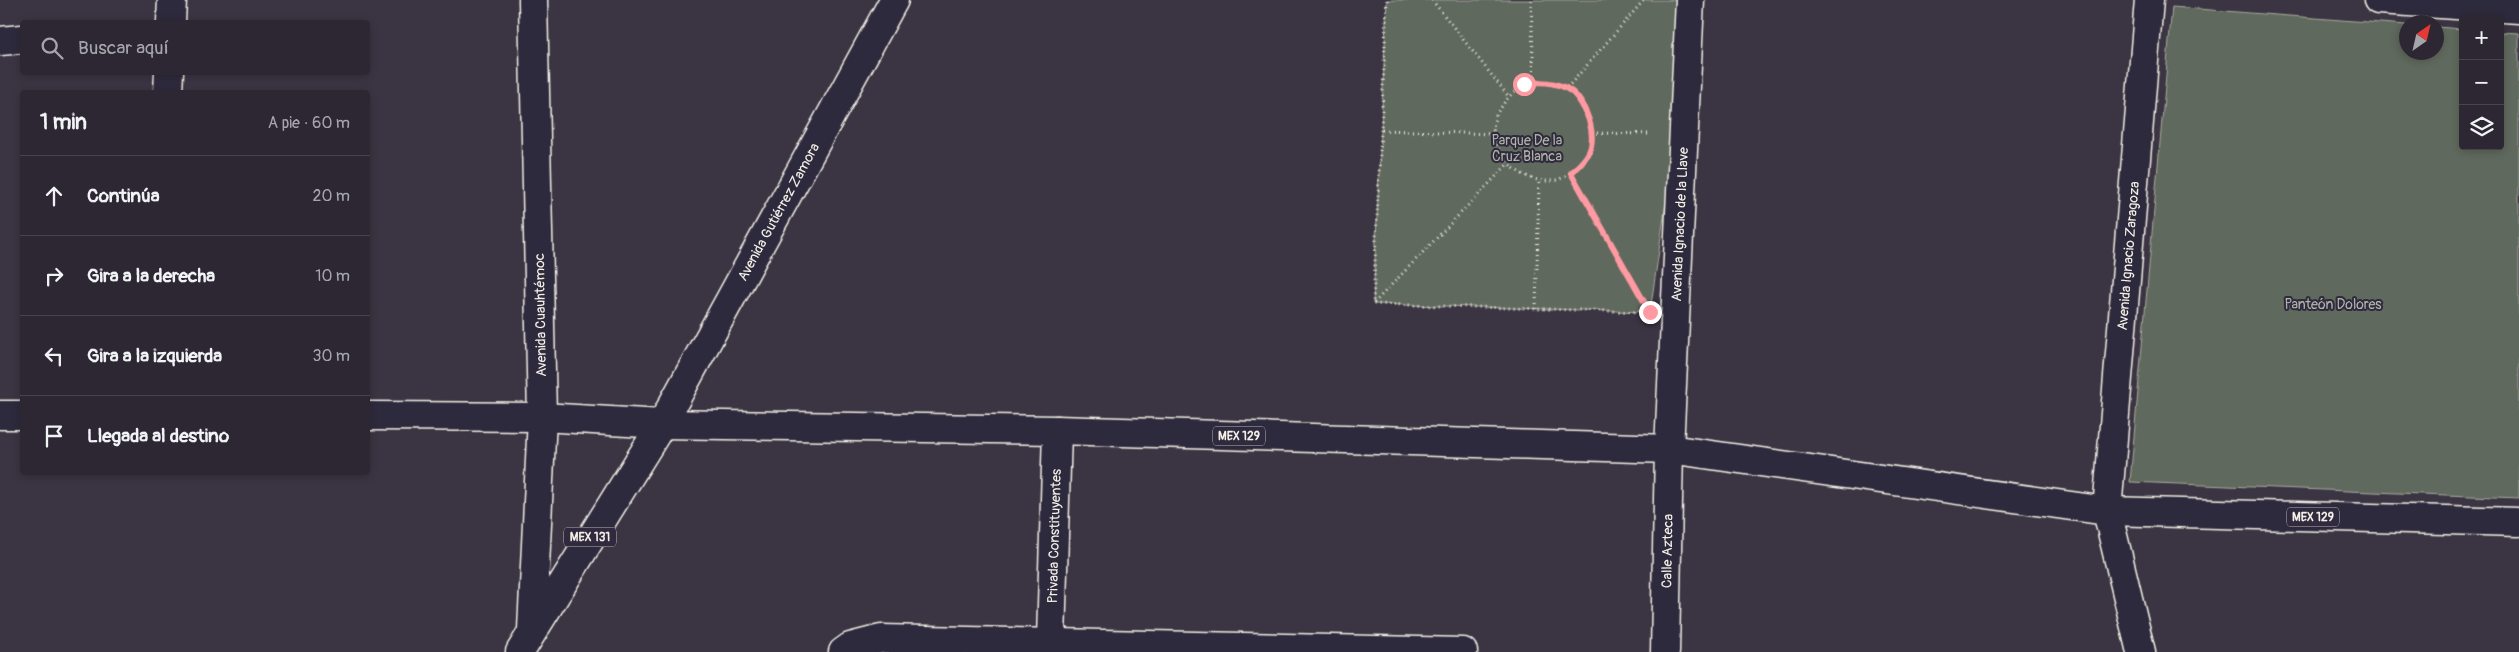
<!DOCTYPE html>
<html lang="es">
<meta charset="utf-8">
<style>
:root{--surface:#2c2732;--page:#342f3a;--text:#f1f3f6;--muted:#a6a5ac;--line:#48444d}
body{margin:0;font-family:Pangolin,sans-serif;background:var(--page);color:var(--text)}
.controls{position:absolute;right:15px;top:15px;display:grid;overflow:hidden;border-radius:5px;box-shadow:0 2px 8px #0003}
.controls button{width:45px;height:45px;display:grid;place-items:center;padding:0;border:0;border-bottom:1px solid var(--line);background:var(--surface);color:var(--text);font:25px sans-serif}
.compass{position:absolute;left:2399px;top:15px;width:45px;height:45px;border-radius:50%;background:var(--surface);box-shadow:0 2px 8px #0003;rotate:34deg}
.stop{position:absolute;width:15px;height:15px;margin:-11px;border:4px solid #ff9aa2;border-radius:50%;background:#fff}
.stop.end{background:#ff9aa2;border-color:#fff;box-shadow:0 1px 5px #0008}
.list{margin:0;padding:0;list-style:none}
h2{display:flex;justify-content:space-between;align-items:center;height:65px;margin:0;padding:0 20px;font-size:21px}
h2 small{font-size:16px;font-weight:400;color:var(--muted)}
.list li{display:grid;grid-template-columns:32px 1fr auto;gap:15px;align-items:center;box-sizing:border-box;height:80px;padding:0 20px;border-top:1px solid var(--line)}
.list b{display:block;font-size:19px;white-space:nowrap}
.list em{font-size:16px;font-style:normal;color:var(--muted)}
.icon{flex:none;width:28px;height:28px;fill:none;stroke:currentColor;stroke-width:2;stroke-linecap:round;stroke-linejoin:round}
.map{position:relative;flex:none;width:2519px;height:652px;overflow:hidden}
.search{position:absolute;background:var(--surface);box-shadow:0 2px 8px #0003;left:20px;top:20px;width:350px;height:55px;display:flex;align-items:center;gap:12px;box-sizing:border-box;padding:0 18px;border-radius:5px;color:var(--muted);font-size:19px}
.panel{position:absolute;background:var(--surface);box-shadow:0 2px 8px #0003;left:20px;top:90px;width:350px;height:385px;border-radius:5px}
.map>svg:first-child{display:block}
.green{fill:#60695d;stroke:#aaada2}
.lines{fill:none;stroke-linecap:round;stroke-linejoin:round}
.street-casing{stroke:#f4f1e8;stroke-width:31}
.secondary-casing{stroke:#f4f1e8;stroke-width:31}
.primary-casing{stroke:#f4f1e8;stroke-width:31}
.path{stroke:#f4f1e8;stroke-width:3;stroke-dasharray:1 4;stroke-linecap:butt}
.street{stroke:#2f2a3d;stroke-width:28}
.secondary{stroke:#2f2a3d;stroke-width:28}
.primary{stroke:#2f2a3d;stroke-width:28}
.route{stroke:#ff9aa2;stroke-width:6}
.labels{text-anchor:middle;stroke-width:4;stroke-linejoin:round;paint-order:stroke}
.shield{fill:#2f2a3d;stroke:#b9b5b5;stroke-width:1}
.shield-label{font-size:12px;font-weight:bold;fill:#f4f1e8}
.park-label{font-size:14px;fill:#b1b4a9;stroke:#2f2a3d}
.street-label{font-size:14px;fill:#f4f1e8;stroke:#2f2a3d}
</style>
<div class="map">
<svg width="2519" height="652" viewBox="0 0 2519 652">
<rect width="100%" height="100%" fill="#3b3442"/>
<filter id="ink" filterUnits="userSpaceOnUse"><feTurbulence type="fractalNoise" baseFrequency=".02" numOctaves="2"/><feDisplacementMap in="SourceGraphic" scale="10" xChannelSelector="R" yChannelSelector="G"/><feConvolveMatrix kernelMatrix="1 2 1 2 8 2 1 2 1" color-interpolation-filters="sRGB"/></filter>
<g filter="url(#ink)">
<!-- green -->
<g class="green">
<polygon points="1387,0 1678,0 1676,134 1650,312 1373,304"/>
<polygon points="2172,7 2406,25 2406,52 2436,52 2437,27 2463,29 2463,146 2500,146 2500,32 2519,33 2519,498 2130,482"/>
</g>
<g class="lines">
<defs>
<g id="street">
<polyline points="2378,0 2519,9"/>
<polyline points="171,22 172,0"/>
<polyline points="0,41 22,39"/>
<polyline points="168,92 169,72"/>
<path id="s1" d="M662 424 894 0"/>
<path id="s2" d="M2107 511 2149 0"/>
<path id="s3" d="M1051 641 1057 430"/>
<polyline points="843,652 850,647 881,639 1463,652"/>
<path id="s4" d="M1665 652 1669 449 1690 0"/>
</g>
<g id="secondary">
<polyline points="2107,511 2141,652"/>
<polyline points="532,630 542,417 533,0"/>
</g>
<g id="primary">
<polyline points="0,415 22,415"/>
<polyline points="368,416 542,417 662,424 1057,430 1669,449 2107,511 2519,522"/>
<polyline points="520,652 662,424"/>
</g>
</defs>
<!-- street casing -->
<use href="#street" class="street-casing"/>
<!-- secondary casing -->
<use href="#secondary" class="secondary-casing"/>
<!-- primary casing -->
<use href="#primary" class="primary-casing"/>
<!-- path -->
<g class="path">
<polyline points="1387,0 1373,304 1644,312"/>
<polyline points="1432,0 1509,97"/>
<polyline points="1531,0 1534,82"/>
<path d="M1538 82C1547 83 1560 84 1567 89 1584 99 1595 128 1591 146 1590 154 1582 162 1576 168 1541 205 1480 155 1496 116 1497 111 1502 107 1504 103 1513 91 1523 84 1538 82Z"/>
<polyline points="1567,88 1644,0"/>
<polyline points="1382,130 1493,134"/>
<polyline points="1592,133 1651,134"/>
<polyline points="1571,173 1642,299"/>
<polyline points="1374,303 1508,164"/>
<polyline points="1536,309 1539,182"/>
</g>
<!-- street -->
<use href="#street" class="street"/>
<!-- secondary -->
<use href="#secondary" class="secondary"/>
<!-- primary -->
<use href="#primary" class="primary"/>
</g>
</g>
<g class="lines" filter="url(#ink)">
<!-- route -->
<path class="route" d="M1524 84C1538 81 1554 82 1566 88 1583 97 1595 127 1591 146 1589 157 1578 166 1571 173L1650 312"/>
</g>
<g class="labels">
<!-- shield labels -->
<g class="shield">
<rect x="1213" y="426.5" width="52" height="19" rx="4"/>
<rect x="2287" y="507.5" width="52" height="19" rx="4"/>
<rect x="564" y="527.5" width="52" height="19" rx="4"/>
</g>
<g class="shield-label">
<text x="1239" y="440">MEX 129</text>
<text x="2313" y="521">MEX 129</text>
<text x="590" y="541">MEX 131</text>
</g>
<!-- park labels -->
<g class="park-label">
<text x="1527" y="145">Parque De la<tspan x="1527" dy="16">Cruz Blanca</tspan></text>
<text x="2333" y="309">Panteón Dolores</text>
</g>
<!-- street labels -->
<g class="street-label">
<text dy="5" stroke="none"><textPath href="#s1" startOffset="242">Avenida Gutiérrez Zamora</textPath></text>
<text dy="5" stroke="none"><textPath href="#s4" startOffset="428">Avenida Ignacio de la Llave</textPath></text>
<text dy="5" stroke="none"><textPath href="#s2" startOffset="256">Avenida Ignacio Zaragoza</textPath></text>
<text transform="translate(540 315) rotate(-91)" y="5">Avenida Cuauhtémoc</text>
<text dy="5" stroke="none"><textPath href="#s3" startOffset="105">Privada Constituyentes</textPath></text>
<text dy="5" stroke="none"><textPath href="#s4" startOffset="101">Calle Azteca</textPath></text>
</g>
</g>
</svg>
<div class="controls">
<button>+</button>
<button>−</button>
<button><svg class="icon" aria-label="layers" viewBox="0 0 24 24"><path d="M12 4l9 5-9 5-9-5zM3 14l9 5 9-5"/></svg></button>
</div>
<svg class="compass" viewBox="-18 -18 36 36"><path d="M0-13l5 13h-10z" fill="#e53935"/><path d="M0 13l5-13h-10z" fill="#a6a5ac"/></svg>
<div class="stop" style="left:1524px;top:84px"></div>
<div class="stop end" style="left:1650px;top:312px"></div>
<div class="search"><svg class="icon" aria-label="search" viewBox="0 0 24 24"><circle cx="10" cy="10" r="6"/><path d="M15 15l6 6"/></svg>Buscar aquí</div>
<section class="panel">
<h2>1 min<small>A pie · 60 m</small></h2>
<ul class="list">
<li><svg class="icon" aria-label="ahead" viewBox="0 0 24 24"><path d="M12 20V5M6 11l6-6 6 6"/></svg><div><b>Continúa</b></div><em>20 m</em></li>
<li><svg class="icon" aria-label="right" viewBox="0 0 24 24"><path d="M7 20v-9h11M14 6l5 5-5 5"/></svg><div><b>Gira a la derecha</b></div><em>10 m</em></li>
<li><svg class="icon" aria-label="left" viewBox="0 0 24 24"><path d="M17 20v-9H6M10 6l-5 5 5 5"/></svg><div><b>Gira a la izquierda</b></div><em>30 m</em></li>
<li><svg class="icon" aria-label="arrive" viewBox="0 0 24 24"><path d="M6 21V4h12l-3 4 3 4H6"/></svg><div><b>Llegada al destino</b></div></li>
</ul>
</section>
</div>
